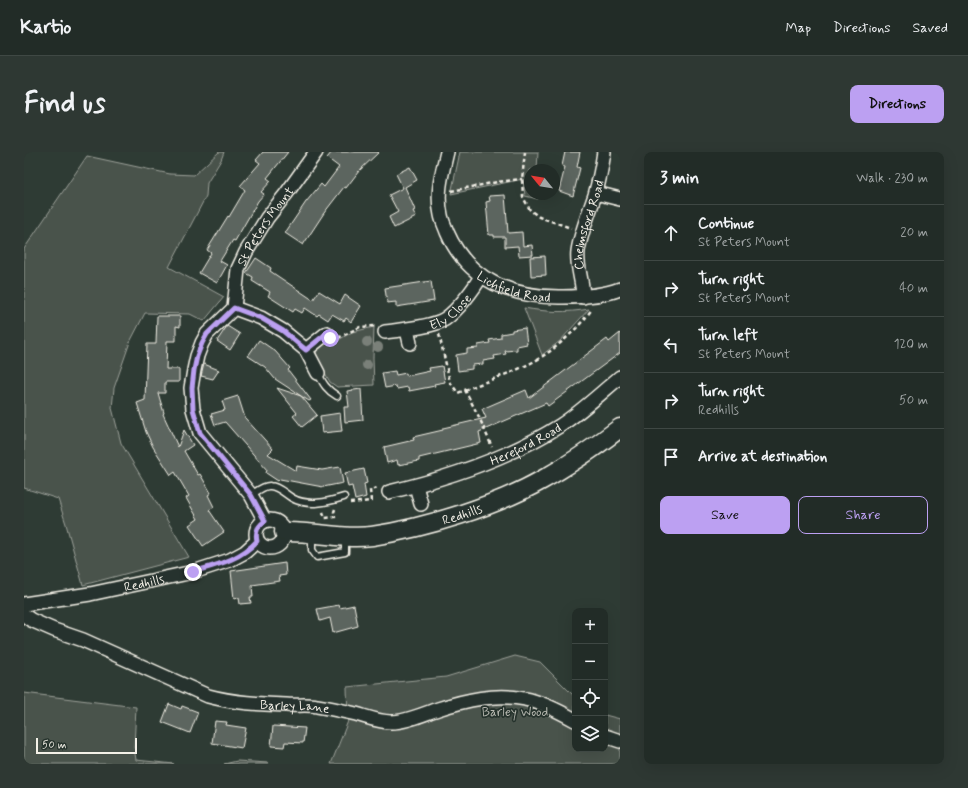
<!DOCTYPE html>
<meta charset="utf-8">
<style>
:root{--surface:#222c27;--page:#2e3833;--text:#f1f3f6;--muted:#a2a7a7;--line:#3f4844;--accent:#bca0f2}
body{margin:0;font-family:Mynerve,sans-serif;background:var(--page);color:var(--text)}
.controls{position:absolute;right:12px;bottom:12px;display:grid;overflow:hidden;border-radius:8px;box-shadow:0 4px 16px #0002}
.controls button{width:36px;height:36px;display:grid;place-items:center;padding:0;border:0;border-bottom:1px solid var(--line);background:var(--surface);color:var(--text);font:20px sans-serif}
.compass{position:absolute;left:500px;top:12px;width:36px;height:36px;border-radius:50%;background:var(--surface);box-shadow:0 4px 16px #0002;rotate:300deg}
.scale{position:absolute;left:12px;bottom:10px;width:101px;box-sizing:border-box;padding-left:4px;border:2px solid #f4f1e8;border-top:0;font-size:11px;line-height:14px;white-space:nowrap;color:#f4f1e8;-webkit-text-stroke:3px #26332d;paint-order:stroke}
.stop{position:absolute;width:12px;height:12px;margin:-9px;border:3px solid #bca0f2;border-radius:50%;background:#fff}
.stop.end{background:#bca0f2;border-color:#fff;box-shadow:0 1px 4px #0008}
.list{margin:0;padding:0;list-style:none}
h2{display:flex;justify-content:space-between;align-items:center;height:52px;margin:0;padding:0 16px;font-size:17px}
h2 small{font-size:13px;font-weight:400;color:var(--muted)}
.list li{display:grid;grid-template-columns:26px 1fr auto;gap:12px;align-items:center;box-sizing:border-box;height:56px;padding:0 16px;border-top:1px solid var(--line)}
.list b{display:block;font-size:15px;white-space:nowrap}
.list p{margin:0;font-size:13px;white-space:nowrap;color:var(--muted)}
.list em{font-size:13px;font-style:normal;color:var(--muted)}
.actions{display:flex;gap:8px;padding:12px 16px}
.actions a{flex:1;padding:9px 0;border:1px solid var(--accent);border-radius:8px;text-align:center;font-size:14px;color:var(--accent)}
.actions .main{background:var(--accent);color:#111}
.icon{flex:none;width:22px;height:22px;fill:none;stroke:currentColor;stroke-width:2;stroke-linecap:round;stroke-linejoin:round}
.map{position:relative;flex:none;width:596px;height:612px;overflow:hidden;border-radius:8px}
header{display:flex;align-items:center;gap:24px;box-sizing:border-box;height:56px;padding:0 20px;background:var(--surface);border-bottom:1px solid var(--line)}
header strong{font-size:19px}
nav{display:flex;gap:22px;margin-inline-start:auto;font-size:14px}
.intro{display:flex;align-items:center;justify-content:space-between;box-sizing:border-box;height:96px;padding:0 24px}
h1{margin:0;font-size:28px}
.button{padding:10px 18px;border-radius:8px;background:var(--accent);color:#111;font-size:14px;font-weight:700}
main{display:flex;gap:24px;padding:0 24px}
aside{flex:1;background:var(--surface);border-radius:8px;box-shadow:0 4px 16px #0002}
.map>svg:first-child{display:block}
.green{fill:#48524c;stroke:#9ea29a}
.building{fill:#5c655e;stroke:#f4f1e8}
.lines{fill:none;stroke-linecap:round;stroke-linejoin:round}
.lane-casing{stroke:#f4f1e8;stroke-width:9}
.street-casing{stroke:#f4f1e8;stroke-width:16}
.secondary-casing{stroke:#f4f1e8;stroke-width:21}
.path{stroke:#f4f1e8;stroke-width:2.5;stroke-dasharray:4 3;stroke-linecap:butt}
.lane{stroke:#26332d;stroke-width:6}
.street{stroke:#26332d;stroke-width:13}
.secondary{stroke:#26332d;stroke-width:18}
.tree{fill:#7a8079}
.route{stroke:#bca0f2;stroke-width:5}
.labels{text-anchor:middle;stroke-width:3.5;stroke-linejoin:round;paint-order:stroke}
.street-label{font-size:13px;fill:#f4f1e8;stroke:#26332d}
.park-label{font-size:13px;fill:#b8b9b1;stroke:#26332d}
</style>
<header>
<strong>Kartio</strong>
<nav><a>Map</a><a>Directions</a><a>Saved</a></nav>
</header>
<div class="intro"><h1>Find us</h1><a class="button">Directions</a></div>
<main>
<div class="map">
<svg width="596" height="612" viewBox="0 0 596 612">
<rect width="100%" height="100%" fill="#2e3b34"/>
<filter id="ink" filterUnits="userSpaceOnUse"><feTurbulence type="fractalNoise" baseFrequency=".025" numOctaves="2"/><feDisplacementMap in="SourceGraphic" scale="8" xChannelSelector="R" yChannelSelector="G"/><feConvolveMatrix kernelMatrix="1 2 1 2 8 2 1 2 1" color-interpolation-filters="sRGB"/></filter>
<g filter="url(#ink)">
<!-- green -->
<g class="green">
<polygon points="195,0 200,0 197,8 183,31 182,44 145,115 200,145 180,169 166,162 121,161 106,190 90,236 88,256 97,291 165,405 59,433 42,372 34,347 0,336 0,97 63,4 146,22 170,23"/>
<polygon points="436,0 514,0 513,18 506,18 506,42 513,42 514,47 501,44 499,27 427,42"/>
<path d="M500 156C522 160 543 161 565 157L536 189 518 203Z"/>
<polygon points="350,175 349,206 350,233 313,235 306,230 293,207 292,198 304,187 308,190 311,190 328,180"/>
<polygon points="491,504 516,510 551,545 551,597 581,597 581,563 596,567 596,612 307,612 324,569 323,535 422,525"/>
<polygon points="0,541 112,555 110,595 112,608 150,612 0,612"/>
<polygon points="213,609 244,611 244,612 200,612"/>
</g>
<!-- building -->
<g class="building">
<polygon points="239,0 264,0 243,26 247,29 237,40 240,42 234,49 211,89 209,88 196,109 203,113 193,131 175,121 187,101 183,98 204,64 205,65 221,38 216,34 236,11 232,8"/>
<polygon points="308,0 355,0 335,19 322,36 320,35 300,61 279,93 261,81 282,50 297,32 300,35 315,15 303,6"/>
<polygon points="541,0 556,0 553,15 556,16 549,44 535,39 541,15 538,14"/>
<polygon points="386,15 393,28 381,35 391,58 389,59 392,65 370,76 365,65 374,60 365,43 379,36 372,22"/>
<polygon points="481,43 484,81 498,80 499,94 508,93 509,103 495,104 494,94 481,95 481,85 470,85 470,83 465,83 462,50 466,49 465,44"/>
<polygon points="521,104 522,123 507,124 506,105"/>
<polygon points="232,106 247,116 246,119 289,148 295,139 316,152 321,143 337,154 327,170 322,166 320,169 308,162 304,168 295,162 293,164 281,156 278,161 271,157 269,160 244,144 246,140 228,129 229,125 222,121"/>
<polygon points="407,129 410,149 372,155 372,150 363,151 361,136"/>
<polygon points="133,164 156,164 156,175 152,174 152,189 143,189 142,217 155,217 155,230 141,230 141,241 134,241 140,261 139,262 154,295 160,278 169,293 160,299 174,323 176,322 187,341 184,343 190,355 185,358 200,380 179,394 165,373 174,367 162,346 165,344 151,320 147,323 129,295 122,280 113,251 121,248 123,192 132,192"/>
<polygon points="203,174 216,182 206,198 193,189"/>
<polygon points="501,176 503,192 493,194 493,198 481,199 482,202 470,204 471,207 459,209 459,212 448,213 448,217 434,219 432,203 443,201 443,197 454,196 454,193 466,191 465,188 477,186 477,182 488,180 488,178"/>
<polygon points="596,181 596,201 524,254 522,251 455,280 457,291 395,306 395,309 374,313 373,308 363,311 360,295 390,288 389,285 419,278 419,276 462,266 458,257 502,238 505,246 583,187 585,190"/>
<polygon points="235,188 251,199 266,216 264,218 287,248 285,249 277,244 293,263 278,275 269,264 273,261 253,236 277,244 251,227 241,215 224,204"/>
<polygon points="180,212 195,218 189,227 177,224"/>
<polygon points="418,214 421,230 410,232 411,234 385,239 384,235 373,237 372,234 361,236 358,221 371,219 372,223 382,221 383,224 406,219 405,216"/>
<polygon points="337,237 339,268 321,270 320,255 325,255 323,239"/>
<polygon points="214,244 221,266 249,297 244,302 272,319 273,314 298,318 316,315 319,331 299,335 256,327 254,329 242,321 243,318 201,270 191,273 187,262 201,258 198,249"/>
<polygon points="316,261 318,279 298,281 296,264"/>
<polygon points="340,317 343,331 340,332 342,345 331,348 328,334 324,335 321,321"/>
<polygon points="261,411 262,423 255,424 256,429 228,433 229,445 226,445 227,451 216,452 215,446 210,447 207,419"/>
<polygon points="315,453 316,456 330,453 334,474 309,481 306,466 296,469 293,457"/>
<polygon points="145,552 157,557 158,554 174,560 166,581 138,570"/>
<polygon points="191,569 203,570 202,573 222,576 218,596 188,591"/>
<polygon points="249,574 281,576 279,591 261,590 260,595 247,594"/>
</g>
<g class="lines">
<defs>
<g id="lane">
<path d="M294 221C299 232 303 238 313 244"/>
<path d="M227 343C232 340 240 333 246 334 254 334 261 342 268 346 284 355 304 350 320 345"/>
<polyline points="288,384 288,398 293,405 321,400 321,387"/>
</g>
<g id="street">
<path id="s1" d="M423 0C418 21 412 41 417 63 418 69 421 74 423 80 444 129 489 146 539 145 559 145 578 144 596 137"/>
<polyline points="572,41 596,47"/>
<path id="s2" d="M559 145C559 130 552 114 554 99 557 80 565 61 571 43 575 29 578 14 580 0"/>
<path id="s3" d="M210 156 214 117 222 100 243 66 262 42 292 0"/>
<polyline points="383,178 386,191"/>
<path id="s4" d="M361 180C376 178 409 175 421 167 433 159 450 137 457 124"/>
<polyline points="282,198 303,181"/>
<polyline points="392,334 397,352"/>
<path id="s5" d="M365 340C425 326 485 306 537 273 558 259 577 241 596 225"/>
<circle cx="246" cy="382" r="14"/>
<polyline points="241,369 227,343 176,281 169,257 167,236 170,218 173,204 178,191 183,182 210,156 237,166 259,179 282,198 294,221"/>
<path id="s6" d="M0 452 66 442 169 420 206 408 221 400 233 389"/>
<path id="s7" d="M0 463 7 468 30 478 59 488 184 544C210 551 236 552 262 553 272 554 283 552 293 554 306 556 319 559 332 562 343 565 355 570 367 570 382 570 399 562 414 557 442 548 471 541 501 547 518 550 535 559 551 568"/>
<polyline points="581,584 596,589"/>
</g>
<g id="secondary">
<path id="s8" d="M260 380C290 379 318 388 348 384 401 376 472 354 518 328 545 313 571 295 596 276"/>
</g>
</defs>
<!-- lane casing -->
<use href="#lane" class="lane-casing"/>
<!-- street casing -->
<use href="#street" class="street-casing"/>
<!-- secondary casing -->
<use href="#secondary" class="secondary-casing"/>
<!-- path -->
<g class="path">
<polyline points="501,0 498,27 499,45 506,58 515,65 547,76"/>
<polyline points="427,39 473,30 498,27"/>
<polyline points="415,182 426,230 434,241 441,238 455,265 468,295"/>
<polyline points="314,186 336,175 351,174"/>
<path d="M441 238C463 229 488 221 509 210 530 199 555 176 568 157"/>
<polyline points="326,351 347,349 346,338 353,336"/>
<polyline points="299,360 301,366 311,365 310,360 311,357"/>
</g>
<!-- lane -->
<use href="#lane" class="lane"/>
<!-- street -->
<use href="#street" class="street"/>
<!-- secondary -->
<use href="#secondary" class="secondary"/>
</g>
<!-- trees -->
<g class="tree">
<circle cx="343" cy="190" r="5"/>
<circle cx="354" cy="195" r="5"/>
<circle cx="343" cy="213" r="5"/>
</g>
</g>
<g class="lines" filter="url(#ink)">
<!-- route -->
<path class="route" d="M169 420C192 413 216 408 233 389 231 380 233 374 241 369L227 343 176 281 169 257 168 236 170 218 173 204 178 191 183 182 210 156 237 166 259 179 282 198 303 181 306 186"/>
</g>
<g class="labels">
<!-- street labels -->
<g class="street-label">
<text dy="5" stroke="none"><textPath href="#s2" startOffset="74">Chelmsford Road</textPath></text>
<text dy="5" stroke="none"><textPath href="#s3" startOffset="90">St Peters Mount</textPath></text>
<text dy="5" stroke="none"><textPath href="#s1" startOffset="173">Lichfield Road</textPath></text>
<text dy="5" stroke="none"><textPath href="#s4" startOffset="70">Ely Close</textPath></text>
<text dy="5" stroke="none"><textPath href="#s5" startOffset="145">Hereford Road</textPath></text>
<text dy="5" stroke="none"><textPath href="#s8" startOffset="181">Redhills</textPath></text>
<text dy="5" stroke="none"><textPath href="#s6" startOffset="122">Redhills</textPath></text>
<text dy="5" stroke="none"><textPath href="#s7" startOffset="289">Barley Lane</textPath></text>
</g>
<!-- park labels -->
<g class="park-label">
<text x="491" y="564">Barley Wood</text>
</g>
</g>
</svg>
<div class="controls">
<button>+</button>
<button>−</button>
<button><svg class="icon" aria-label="locate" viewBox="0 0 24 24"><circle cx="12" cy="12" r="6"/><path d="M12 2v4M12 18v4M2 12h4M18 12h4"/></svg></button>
<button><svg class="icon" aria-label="layers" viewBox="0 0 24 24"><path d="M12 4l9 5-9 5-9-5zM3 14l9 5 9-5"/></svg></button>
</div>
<svg class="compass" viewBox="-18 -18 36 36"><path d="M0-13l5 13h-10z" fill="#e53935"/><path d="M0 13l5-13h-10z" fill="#a2a7a7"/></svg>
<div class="scale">50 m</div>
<div class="stop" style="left:306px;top:186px"></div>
<div class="stop end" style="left:169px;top:420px"></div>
</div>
<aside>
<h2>3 min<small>Walk · 230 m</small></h2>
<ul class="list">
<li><svg class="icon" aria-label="ahead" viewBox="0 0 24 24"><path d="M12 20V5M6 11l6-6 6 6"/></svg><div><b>Continue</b><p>St Peters Mount</p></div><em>20 m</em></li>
<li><svg class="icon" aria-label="right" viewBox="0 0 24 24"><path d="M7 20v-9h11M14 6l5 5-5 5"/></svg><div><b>Turn right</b><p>St Peters Mount</p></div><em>40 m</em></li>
<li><svg class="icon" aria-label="left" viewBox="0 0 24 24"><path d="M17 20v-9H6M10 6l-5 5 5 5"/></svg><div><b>Turn left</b><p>St Peters Mount</p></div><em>120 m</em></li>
<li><svg class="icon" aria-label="right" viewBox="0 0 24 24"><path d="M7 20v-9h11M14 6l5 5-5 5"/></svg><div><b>Turn right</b><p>Redhills</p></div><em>50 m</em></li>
<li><svg class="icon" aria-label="arrive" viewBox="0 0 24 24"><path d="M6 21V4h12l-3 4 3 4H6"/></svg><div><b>Arrive at destination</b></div></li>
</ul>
<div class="actions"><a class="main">Save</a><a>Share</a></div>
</aside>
</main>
